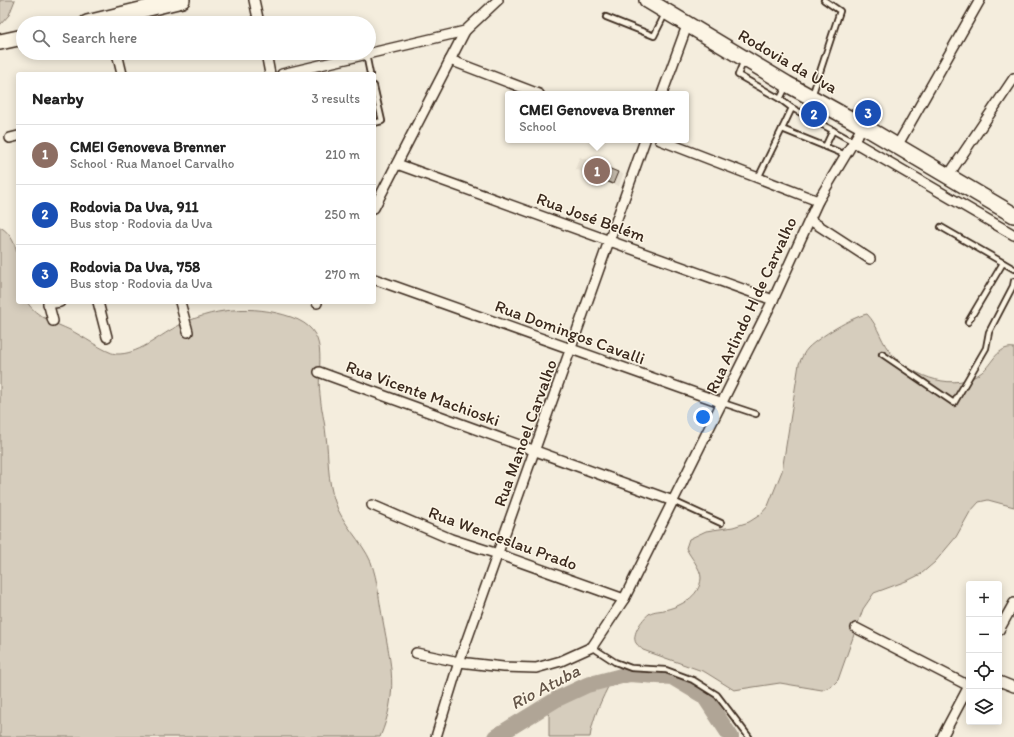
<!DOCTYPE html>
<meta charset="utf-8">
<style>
:root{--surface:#fff;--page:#f2f2f2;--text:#222;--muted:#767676;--line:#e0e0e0;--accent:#c8321e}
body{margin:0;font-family:Itim,sans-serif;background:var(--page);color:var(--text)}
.controls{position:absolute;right:12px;bottom:12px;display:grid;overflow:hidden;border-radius:4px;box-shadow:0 2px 10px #0003}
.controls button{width:36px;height:36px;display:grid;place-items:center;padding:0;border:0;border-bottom:1px solid var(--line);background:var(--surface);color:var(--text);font:20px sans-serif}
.you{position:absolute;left:703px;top:417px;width:14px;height:14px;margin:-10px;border:3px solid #fff;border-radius:50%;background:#1a73e8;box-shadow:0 0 0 6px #1a73e833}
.badge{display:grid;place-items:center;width:26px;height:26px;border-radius:50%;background:var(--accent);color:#fff;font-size:13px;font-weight:700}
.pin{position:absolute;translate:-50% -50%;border:2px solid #fff;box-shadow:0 1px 4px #0006}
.popup{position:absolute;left:505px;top:91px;width:184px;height:52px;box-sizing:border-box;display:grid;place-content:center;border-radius:4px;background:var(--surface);filter:drop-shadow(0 1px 3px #0005);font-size:13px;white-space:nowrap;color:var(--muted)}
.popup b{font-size:15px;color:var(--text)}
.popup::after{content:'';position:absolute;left:50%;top:100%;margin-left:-8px;border:8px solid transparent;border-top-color:var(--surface)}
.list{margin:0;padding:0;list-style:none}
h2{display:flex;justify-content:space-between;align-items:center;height:52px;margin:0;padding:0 16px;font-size:17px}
h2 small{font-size:13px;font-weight:400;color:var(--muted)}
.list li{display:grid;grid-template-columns:26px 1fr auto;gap:12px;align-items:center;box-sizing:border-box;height:60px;padding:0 16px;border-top:1px solid var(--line)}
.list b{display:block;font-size:15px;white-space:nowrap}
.list p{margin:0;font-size:13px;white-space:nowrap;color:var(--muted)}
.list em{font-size:13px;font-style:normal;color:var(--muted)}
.icon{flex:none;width:22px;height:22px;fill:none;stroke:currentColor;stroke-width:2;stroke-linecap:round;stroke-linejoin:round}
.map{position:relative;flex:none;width:1014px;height:737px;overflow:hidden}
.search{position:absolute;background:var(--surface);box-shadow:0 2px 10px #0003;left:16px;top:16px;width:360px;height:44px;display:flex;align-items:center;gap:10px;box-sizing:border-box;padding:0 14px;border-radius:22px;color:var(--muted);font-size:15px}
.panel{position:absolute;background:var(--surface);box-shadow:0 2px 10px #0003;left:16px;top:72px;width:360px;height:232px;border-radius:4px}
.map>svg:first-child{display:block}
.built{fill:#e5ddce}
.green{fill:#d6cdbd;stroke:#887c6e}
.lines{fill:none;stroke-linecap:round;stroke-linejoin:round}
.river{stroke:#b0a596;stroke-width:16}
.building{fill:#c3b9aa;stroke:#3b2a1e}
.service-casing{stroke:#3b2a1e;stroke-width:8}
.minor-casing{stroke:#3b2a1e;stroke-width:12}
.trunk-casing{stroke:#3b2a1e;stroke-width:18}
.service{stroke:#fcf5e5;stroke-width:4.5}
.minor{stroke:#fcf5e5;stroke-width:9}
.trunk{stroke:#fcf5e5;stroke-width:15}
.labels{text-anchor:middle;stroke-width:3;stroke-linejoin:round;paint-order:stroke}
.street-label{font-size:17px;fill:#3b2a1e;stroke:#fcf5e5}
.water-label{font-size:18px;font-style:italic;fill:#645548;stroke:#fcf5e5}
</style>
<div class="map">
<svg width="1014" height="737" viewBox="0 0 1014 737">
<rect width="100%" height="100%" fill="#f4eddd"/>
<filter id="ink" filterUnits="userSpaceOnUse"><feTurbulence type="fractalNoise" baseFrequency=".025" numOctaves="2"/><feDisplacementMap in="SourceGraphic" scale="8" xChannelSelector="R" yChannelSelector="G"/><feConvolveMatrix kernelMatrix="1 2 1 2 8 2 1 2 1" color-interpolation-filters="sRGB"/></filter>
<g filter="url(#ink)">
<!-- built -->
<polygon class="built" points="580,157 623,174 619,186 575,169"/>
<!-- green -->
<g class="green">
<polygon points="0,0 15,0 9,15 0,25"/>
<path d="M0 227C24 240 18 279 18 302H27C36 317 55 323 70 330 81 335 106 353 116 354 138 355 157 337 176 327 211 308 253 304 291 317 332 331 316 362 320 395 321 409 325 422 326 436 329 458 327 480 335 502 342 524 362 541 371 562 378 581 379 601 383 621 391 665 399 692 380 737H0Z"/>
<path d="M867 314C879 326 881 344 893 355 914 377 956 393 982 372 992 364 998 345 1014 348V507L988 500 979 502 970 512 956 537 935 562 921 574 909 580 874 593 863 609 838 680 832 686 822 690 780 683 734 690 705 672 643 650C641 648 638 646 636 643 631 635 642 619 649 614 652 611 659 611 664 610 679 607 700 597 701 578 701 568 690 557 686 548L689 539 706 531 733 527 749 522 760 515 768 506 782 471 799 364C801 359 804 352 808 348 819 337 852 317 867 314Z"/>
<path d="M611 681C602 699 593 716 590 737H549V715L539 707 569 691Z"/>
</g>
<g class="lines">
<!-- river -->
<polyline class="river" points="495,737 557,699 587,685 629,674 672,677 704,696 731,737"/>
</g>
<!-- building -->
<polygon class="building" points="596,163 618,172 613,184 591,175"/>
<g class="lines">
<defs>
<g id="service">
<polyline points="606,17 654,36 665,14"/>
<polyline points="366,54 370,74"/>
<polyline points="744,60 738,75 780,99"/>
<polyline points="374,86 382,121 374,123"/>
<polyline points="786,87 780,99 792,108 854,142"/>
<polyline points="812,96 840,11 824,0"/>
<polyline points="792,108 782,129 846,155"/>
<polyline points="825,147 833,130"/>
<polyline points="758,178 782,129"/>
<polyline points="941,227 1014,269"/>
<polyline points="968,322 1003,263"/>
<polyline points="882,354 954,403 986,348 989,332 1013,286 1014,281"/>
<polyline points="723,403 756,414"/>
<polyline points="673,501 721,523"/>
<polyline points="592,647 615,662 631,668 666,670 693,680 717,695 749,737"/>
</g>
<g id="minor">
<polyline points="254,0 259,23"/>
<polyline points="117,53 122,74"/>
<polyline points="266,53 270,74"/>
<polyline points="450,60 539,94"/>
<polyline points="282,74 465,31 498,0"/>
<polyline points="662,94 688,23"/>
<polyline points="10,138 18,136"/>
<polyline points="660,140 818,201"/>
<polyline points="854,142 1014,235"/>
<polyline points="897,146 980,0"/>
<polyline points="397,164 773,300"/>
<polyline points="948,176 1014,78"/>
<polyline points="374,208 465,31"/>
<polyline points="810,220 870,259"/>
<polyline points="374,279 723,403"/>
<polyline points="48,302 53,321"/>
<polyline points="98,302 107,337"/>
<polyline points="180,302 188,332"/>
<polyline points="317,303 317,302"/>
<polyline points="48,304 60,302"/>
<polyline points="319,372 673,501"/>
<polyline points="372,505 451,539 498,554 624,599"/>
<polyline points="856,628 969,686"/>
<polyline points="999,630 1014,603"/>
<polyline points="416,653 459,662 503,667 536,668 561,661 592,647 624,599 773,300 818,201 863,126"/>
<polyline points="999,681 1014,687"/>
<polyline points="436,737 459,662 645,140"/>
<polyline points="942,737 969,686"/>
</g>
<g id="trunk">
<polyline points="647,0 787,84 863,126 1014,215"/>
<polyline points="87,23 182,0"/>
<polyline points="0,42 23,37"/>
</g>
</defs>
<!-- service casing -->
<use href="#service" class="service-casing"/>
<!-- minor casing -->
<use href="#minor" class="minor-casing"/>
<!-- trunk casing -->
<use href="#trunk" class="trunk-casing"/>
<!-- service -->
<use href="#service" class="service"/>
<!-- minor -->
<use href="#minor" class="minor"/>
<!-- trunk -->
<use href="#trunk" class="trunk"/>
</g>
</g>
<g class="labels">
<!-- street labels -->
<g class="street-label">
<text transform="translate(788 61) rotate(30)" y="6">Rodovia da Uva</text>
<text transform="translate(591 217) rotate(20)" y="6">Rua José Belém</text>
<text transform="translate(751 305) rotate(-65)" y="6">Rua Arlindo H de Carvalho</text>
<text transform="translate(570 332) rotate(20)" y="6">Rua Domingos Cavalli</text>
<text transform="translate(423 393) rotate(20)" y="6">Rua Vicente Machioski</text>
<text transform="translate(525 433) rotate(-70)" y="6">Rua Manoel Carvalho</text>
<text transform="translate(503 538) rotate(20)" y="6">Rua Wenceslau Prado</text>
</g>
<!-- water labels -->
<g class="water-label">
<text transform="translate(545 687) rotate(-28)" y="6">Rio Atuba</text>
</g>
</g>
</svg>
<div class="controls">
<button>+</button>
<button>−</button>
<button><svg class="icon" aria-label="locate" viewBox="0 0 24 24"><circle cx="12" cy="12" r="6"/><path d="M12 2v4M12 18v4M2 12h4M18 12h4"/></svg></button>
<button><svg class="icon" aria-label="layers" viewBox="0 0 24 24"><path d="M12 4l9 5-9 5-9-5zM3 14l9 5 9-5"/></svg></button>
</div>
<div class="you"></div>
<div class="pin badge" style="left:597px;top:171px;background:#8d6e63">1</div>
<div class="popup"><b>CMEI Genoveva Brenner</b>School</div>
<div class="pin badge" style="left:814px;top:114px;background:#1a4fb4">2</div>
<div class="pin badge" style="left:868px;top:113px;background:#1a4fb4">3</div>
<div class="search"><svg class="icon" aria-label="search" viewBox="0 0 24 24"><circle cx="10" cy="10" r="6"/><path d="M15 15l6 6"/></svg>Search here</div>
<section class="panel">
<h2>Nearby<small>3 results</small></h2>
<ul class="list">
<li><span class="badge" style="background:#8d6e63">1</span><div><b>CMEI Genoveva Brenner</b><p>School · Rua Manoel Carvalho</p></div><em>210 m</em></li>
<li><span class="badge" style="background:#1a4fb4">2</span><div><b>Rodovia Da Uva, 911</b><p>Bus stop · Rodovia da Uva</p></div><em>250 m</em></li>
<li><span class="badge" style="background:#1a4fb4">3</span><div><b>Rodovia Da Uva, 758</b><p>Bus stop · Rodovia da Uva</p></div><em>270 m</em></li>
</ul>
</section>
</div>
